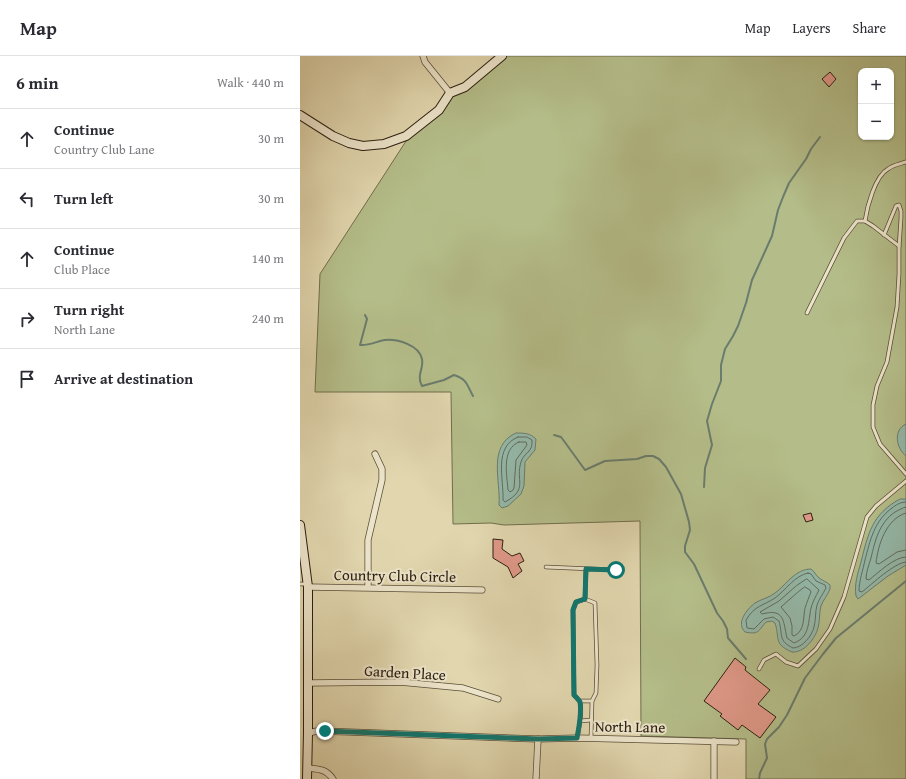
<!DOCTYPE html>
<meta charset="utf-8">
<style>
:root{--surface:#fff;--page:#f7f7f7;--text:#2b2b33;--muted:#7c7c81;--line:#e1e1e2}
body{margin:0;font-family:"Gentium Book Plus",serif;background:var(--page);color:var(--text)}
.controls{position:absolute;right:12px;top:12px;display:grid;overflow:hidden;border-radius:8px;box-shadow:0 1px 3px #0004}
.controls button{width:36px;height:36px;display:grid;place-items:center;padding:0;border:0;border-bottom:1px solid var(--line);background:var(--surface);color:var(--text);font:20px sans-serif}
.stop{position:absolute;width:12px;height:12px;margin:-9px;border:3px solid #0f766e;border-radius:50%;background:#fff}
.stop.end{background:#0f766e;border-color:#fff;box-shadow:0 1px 4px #0008}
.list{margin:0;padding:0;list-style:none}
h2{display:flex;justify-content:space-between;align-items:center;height:52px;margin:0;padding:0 16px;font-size:17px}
h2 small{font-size:13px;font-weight:400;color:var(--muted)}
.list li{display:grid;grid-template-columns:26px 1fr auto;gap:12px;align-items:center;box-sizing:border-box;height:60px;padding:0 16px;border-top:1px solid var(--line)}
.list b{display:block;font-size:15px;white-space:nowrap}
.list p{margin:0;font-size:13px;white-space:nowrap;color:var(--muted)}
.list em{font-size:13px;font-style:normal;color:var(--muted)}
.icon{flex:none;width:22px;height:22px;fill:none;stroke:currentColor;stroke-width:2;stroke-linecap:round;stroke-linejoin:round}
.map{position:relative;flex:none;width:606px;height:723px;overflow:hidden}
header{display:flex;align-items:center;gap:24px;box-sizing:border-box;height:56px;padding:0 20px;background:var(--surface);border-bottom:1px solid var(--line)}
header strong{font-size:19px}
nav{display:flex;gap:22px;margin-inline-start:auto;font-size:14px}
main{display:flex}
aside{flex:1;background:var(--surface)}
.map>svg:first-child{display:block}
.green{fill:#b4bd89;stroke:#706e4d;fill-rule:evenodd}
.water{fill:#94b9aa;stroke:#6a7c6d}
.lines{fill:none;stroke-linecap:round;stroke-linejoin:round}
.shore{stroke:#606c5e;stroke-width:1}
.stream{stroke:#6a7c6d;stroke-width:2}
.building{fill:#e09989;stroke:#2c2011}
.lane-casing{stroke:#594e38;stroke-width:4.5}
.street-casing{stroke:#594e38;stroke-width:7}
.secondary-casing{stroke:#2c2011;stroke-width:10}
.lane{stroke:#ece4ca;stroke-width:3}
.street{stroke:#ece4ca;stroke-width:5.5}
.secondary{stroke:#ece4ca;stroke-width:8}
.route{stroke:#0f766e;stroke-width:5}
.labels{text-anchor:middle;stroke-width:4;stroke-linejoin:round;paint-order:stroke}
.street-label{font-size:15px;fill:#2c2011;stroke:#ece4ca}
</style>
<header>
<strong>Map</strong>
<nav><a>Map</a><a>Layers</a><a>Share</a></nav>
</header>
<main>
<aside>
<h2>6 min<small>Walk · 440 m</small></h2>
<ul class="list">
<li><svg class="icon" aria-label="ahead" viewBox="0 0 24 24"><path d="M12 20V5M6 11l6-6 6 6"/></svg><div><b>Continue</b><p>Country Club Lane</p></div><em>30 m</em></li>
<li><svg class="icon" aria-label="left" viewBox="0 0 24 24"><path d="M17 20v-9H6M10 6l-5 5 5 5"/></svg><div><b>Turn left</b></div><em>30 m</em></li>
<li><svg class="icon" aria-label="ahead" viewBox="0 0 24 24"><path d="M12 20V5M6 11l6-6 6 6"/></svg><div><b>Continue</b><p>Club Place</p></div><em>140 m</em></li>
<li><svg class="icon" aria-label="right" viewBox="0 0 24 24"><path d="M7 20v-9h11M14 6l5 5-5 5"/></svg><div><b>Turn right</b><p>North Lane</p></div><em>240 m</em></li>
<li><svg class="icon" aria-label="arrive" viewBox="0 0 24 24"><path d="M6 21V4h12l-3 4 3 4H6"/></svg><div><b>Arrive at destination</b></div></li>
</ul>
</aside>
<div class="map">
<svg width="606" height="723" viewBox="0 0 606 723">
<rect width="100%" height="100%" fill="#e1d6ae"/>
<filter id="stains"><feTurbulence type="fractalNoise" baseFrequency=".005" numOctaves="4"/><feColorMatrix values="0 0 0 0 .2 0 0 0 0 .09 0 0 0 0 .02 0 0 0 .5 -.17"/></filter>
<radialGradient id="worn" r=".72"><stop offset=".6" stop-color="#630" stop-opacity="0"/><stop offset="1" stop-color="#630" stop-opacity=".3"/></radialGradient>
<!-- green -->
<path class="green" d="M206 0H606V723H446V683L341 680 340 465 204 469 191 467 153 468 151 336H15L20 218 108 82 152 39 167 33ZM561 15H591V81H561Z"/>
<!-- water -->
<g class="water">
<path d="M606 368V400C596 392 593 374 606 368Z"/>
<path d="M216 377C224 377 230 377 236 383L235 394 225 406 224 430 221 438 208 450 202 452 199 449C201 425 187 390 216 377Z"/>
<path d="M600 443H606V509L588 520 558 543 556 540C554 528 558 517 561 506 568 478 572 458 600 443Z"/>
<path d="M511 513C515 516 515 518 518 521 522 525 526 525 530 529V533C528 539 523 544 521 550 519 557 520 565 518 572 515 583 504 597 492 596 473 588 480 582 475 567L472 565 466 566C458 575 459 579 445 576 436 567 446 554 455 547 461 543 469 542 475 537 486 529 495 513 511 513Z"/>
</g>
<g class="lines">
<!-- shore -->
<g class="shore">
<path d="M218 381H227L232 384C233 397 224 396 221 406 215 425 229 433 205 446L203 444C204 423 193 391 218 381Z"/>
<path d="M219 386H226L227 389 216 404 214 432 213 434 210 436 208 434C207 419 201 393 219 386Z"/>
<path d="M606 446C600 446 596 449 592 452 574 465 570 485 565 504 563 514 559 525 559 535L562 536C572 528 594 507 606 506"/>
<path d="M606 451C602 452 599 454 595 456 579 467 575 485 571 502 569 509 566 516 566 523L569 524C578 517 594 501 606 501"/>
<path d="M606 457C586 463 578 489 576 507L579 508 597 496 606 494"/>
<path d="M508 517 511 518 516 525 525 529 526 532C523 538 519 543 517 549 515 556 516 564 514 571 512 580 502 592 493 592 478 585 483 579 479 565L473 561 464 563 454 573 447 572 446 564C455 549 463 550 475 542 486 534 494 520 508 517Z"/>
<path d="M507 523 519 534C516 540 513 545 511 552 508 566 510 581 494 587L487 582C483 565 485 552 462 558L460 556 479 545 496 530Z"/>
<path d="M505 531 510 534 511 536C509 541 507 546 505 552 503 562 505 575 494 580L492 579V570L490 562 481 551 498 536Z"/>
</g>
<!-- stream -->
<g class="stream">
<path d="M65 259 67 263 60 289C69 290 77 285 85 284 98 283 119 289 122 303 124 313 116 319 122 330L144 324 154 319C167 323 167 329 173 340"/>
<polyline points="254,379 261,381 264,385 285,414 305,405 337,403 346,400 353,400 359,403 366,411 381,438 389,466 390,474 385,490 385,496 394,508 417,557 423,565 427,573 428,582 446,603"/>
<polyline points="404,431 405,412 412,389 407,365 412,348 421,325 421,309 425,293 433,280 438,270 446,247 452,224 472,180 478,154 483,141 489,127 506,103 511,93 520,81"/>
<polyline points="459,723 460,717 467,702 465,688 467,683 479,671 487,659 505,622 523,598 536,582 606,525"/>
</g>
</g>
<!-- building -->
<g class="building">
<polygon points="530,16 536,23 529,31 522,23"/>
<polygon points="511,457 513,464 506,466 503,459"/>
<polygon points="193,483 203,484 202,493 212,500 220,497 224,505 218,508 222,515 213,522 208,511 193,502"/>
<polygon points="435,602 446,611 445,614 470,634 458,648 476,661 460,682 442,669 438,674 420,660 422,658 404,645"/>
</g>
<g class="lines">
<defs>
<g id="lane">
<path d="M565 165C567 151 575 120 588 113 593 109 600 108 606 106"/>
<polyline points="584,179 596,150 599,149 601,155 601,162 599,192 599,218 597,251 587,306 577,330 573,349 573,371 580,388 606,418"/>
<polyline points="507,257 544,182 557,165 565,165 573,170 599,190"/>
<polyline points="246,511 316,514"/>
<polyline points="0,528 7,528"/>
<polyline points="285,543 286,513"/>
<polyline points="459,613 464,604 476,598 486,606 498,610 516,593 530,573 544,541 567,461 576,450 606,425"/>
<polyline points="280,665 291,664"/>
<path d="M277 682C279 671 283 657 280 646 279 644 276 641 274 639L273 554 276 546 285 543 295 547 297 609 296 637 292 645H280"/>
<polyline points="291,682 292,645"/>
</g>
<g id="street">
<polyline points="123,0 125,6 150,37"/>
<polyline points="8,531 182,534"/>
<polyline points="68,531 68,484 82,424 82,413 75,398"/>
<polyline points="8,627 100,626 163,632 198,643"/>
<polyline points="8,677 17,675 49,676 238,683 277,682 436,686"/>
<path d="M8 712C19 713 26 713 33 723"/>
<polyline points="236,723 238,683"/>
<polyline points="414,723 414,685"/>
</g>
<g id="secondary">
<polyline points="0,59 33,80 49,87 63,90 84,88 106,80 139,54 150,37 165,31 202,0"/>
<polyline points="0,469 8,531 8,677 7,723"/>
</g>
</defs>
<!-- lane casing -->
<use href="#lane" class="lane-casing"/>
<!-- street casing -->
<use href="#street" class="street-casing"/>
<!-- secondary casing -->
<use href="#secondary" class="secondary-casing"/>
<!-- lane -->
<use href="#lane" class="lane"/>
<!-- street -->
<use href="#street" class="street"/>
<!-- secondary -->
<use href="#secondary" class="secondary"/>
</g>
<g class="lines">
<!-- route -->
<path class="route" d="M25 675 238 683 277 682C279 671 282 657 280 646 279 644 276 641 274 639L273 554 276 546 285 543 286 513 316 514"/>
</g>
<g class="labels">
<!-- street labels -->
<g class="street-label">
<text transform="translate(95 520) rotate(1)" y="5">Country Club Circle</text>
<text transform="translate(105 617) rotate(3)" y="5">Garden Place</text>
<text transform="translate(330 671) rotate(1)" y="5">North Lane</text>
</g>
</g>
<rect width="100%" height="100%" filter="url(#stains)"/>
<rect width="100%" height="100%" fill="url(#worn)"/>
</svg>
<div class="controls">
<button>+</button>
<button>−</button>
</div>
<div class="stop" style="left:316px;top:514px"></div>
<div class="stop end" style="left:25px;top:675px"></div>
</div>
</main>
